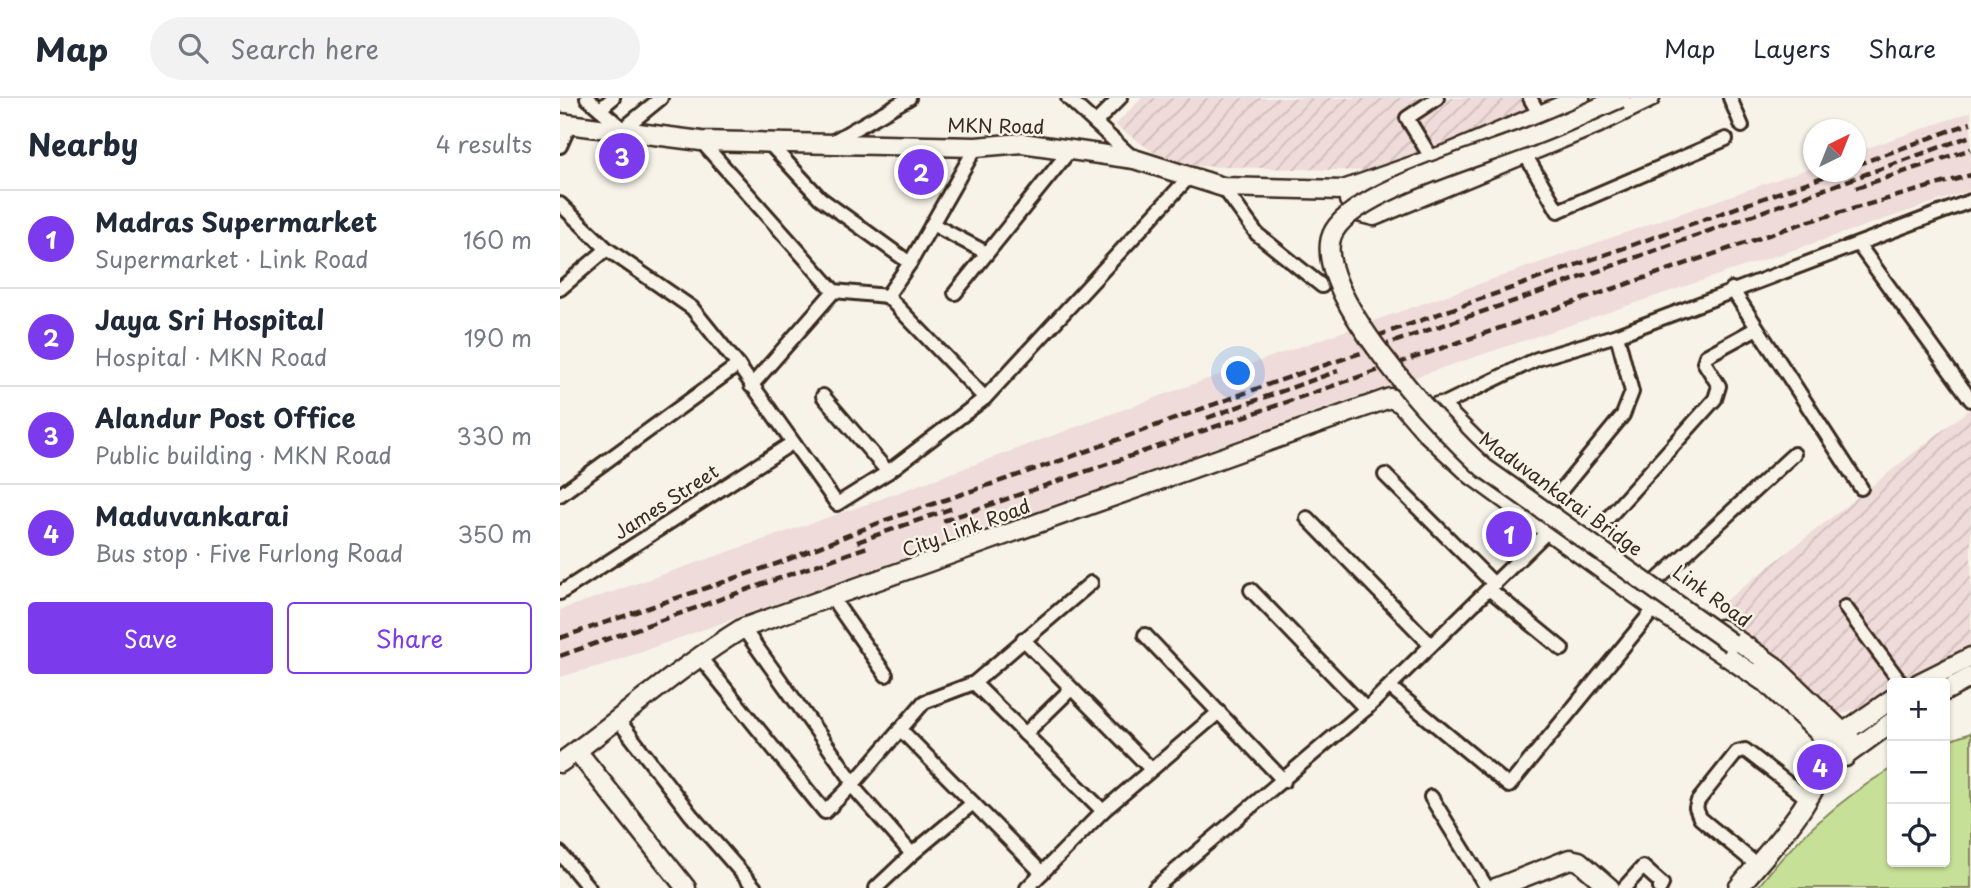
<!DOCTYPE html>
<meta charset="utf-8">
<style>
:root{--surface:#fff;--page:#f2f2f3;--text:#1f2937;--muted:#747a83;--line:#e0e1e3;--accent:#7c3aed}
body{margin:0;font-family:"Playpen Sans",sans-serif;background:var(--page);color:var(--text)}
.controls{position:absolute;right:21px;bottom:21px;display:grid;overflow:hidden;border-radius:7px;box-shadow:0 2px 5px #0004}
.controls button{width:63px;height:63px;display:grid;place-items:center;padding:0;border:0;border-bottom:2px solid var(--line);background:var(--surface);color:var(--text);font:35px sans-serif}
.compass{position:absolute;left:1243px;top:21px;width:63px;height:63px;border-radius:50%;background:var(--surface);box-shadow:0 2px 5px #0004;rotate:43deg}
.you{position:absolute;left:679px;top:276px;width:24px;height:24px;margin:-18px;border:5px solid #fff;border-radius:50%;background:#1a73e8;box-shadow:0 0 0 10px #1a73e833}
.badge{display:grid;place-items:center;width:46px;height:46px;border-radius:50%;background:var(--accent);color:#fff;font-size:23px;font-weight:700}
.pin{position:absolute;translate:-50% -50%;border:4px solid #fff;box-shadow:0 2px 7px #0006}
.list{margin:0;padding:0;list-style:none}
h2{display:flex;justify-content:space-between;align-items:center;height:91px;margin:0;padding:0 28px;font-size:30px}
h2 small{font-size:23px;font-weight:400;color:var(--muted)}
.list li{display:grid;grid-template-columns:46px 1fr auto;gap:21px;align-items:center;box-sizing:border-box;height:98px;padding:0 28px;border-top:2px solid var(--line)}
.list b{display:block;font-size:26px;white-space:nowrap}
.list p{margin:0;font-size:23px;white-space:nowrap;color:var(--muted)}
.list em{font-size:23px;font-style:normal;color:var(--muted)}
.actions{display:flex;gap:14px;padding:21px 28px}
.actions a{flex:1;padding:16px 0;border:2px solid var(--accent);border-radius:7px;text-align:center;font-size:24px;color:var(--accent)}
.actions .main{background:var(--accent);color:#fff}
.icon{flex:none;width:38px;height:38px;fill:none;stroke:currentColor;stroke-width:2;stroke-linecap:round;stroke-linejoin:round}
.map{position:relative;flex:none;width:1411px;height:790px;overflow:hidden}
header{display:flex;align-items:center;gap:42px;box-sizing:border-box;height:98px;padding:0 35px;background:var(--surface);border-bottom:2px solid var(--line)}
header strong{font-size:33px}
nav{display:flex;gap:38px;margin-inline-start:auto;font-size:24px}
.search{width:490px;height:63px;background:var(--page);display:flex;align-items:center;gap:18px;box-sizing:border-box;padding:0 24px;border-radius:38px;color:var(--muted);font-size:26px}
main{display:flex}
aside{flex:1;background:var(--surface)}
.map>svg:first-child{display:block}
.built{fill:#eedbda}
.industrial{fill:url(#industrial-furrows)}
.garden{fill:#c7e097;stroke:#81855a;stroke-width:2}
.lines{fill:none;stroke-linecap:round;stroke-linejoin:round}
.street-casing{stroke:#3b2a1e;stroke-width:18}
.secondary-casing{stroke:#3b2a1e;stroke-width:23}
.street{stroke:#f7f3e8;stroke-width:12}
.secondary{stroke:#f7f3e8;stroke-width:18}
.rail{stroke:#3b2a1e;stroke-width:4.5;stroke-dasharray:10 5;stroke-linecap:butt}
.secondary-bridge-casing{stroke:#3b2a1e;stroke-width:23;stroke-linecap:butt}
.secondary-bridge{stroke:#f7f3e8;stroke-width:18}
.labels{text-anchor:middle;stroke-width:5;stroke-linejoin:round;paint-order:stroke}
.street-label{font-size:19px;fill:#3b2a1e;stroke:#f7f3e8}
</style>
<header>
<strong>Map</strong>
<div class="search"><svg class="icon" aria-label="search" viewBox="0 0 24 24"><circle cx="10" cy="10" r="6"/><path d="M15 15l6 6"/></svg>Search here</div>
<nav><a>Map</a><a>Layers</a><a>Share</a></nav>
</header>
<main>
<aside>
<h2>Nearby<small>4 results</small></h2>
<ul class="list">
<li><span class="badge">1</span><div><b>Madras Supermarket</b><p>Supermarket · Link Road</p></div><em>160 m</em></li>
<li><span class="badge">2</span><div><b>Jaya Sri Hospital</b><p>Hospital · MKN Road</p></div><em>190 m</em></li>
<li><span class="badge">3</span><div><b>Alandur Post Office</b><p>Public building · MKN Road</p></div><em>330 m</em></li>
<li><span class="badge">4</span><div><b>Maduvankarai</b><p>Bus stop · Five Furlong Road</p></div><em>350 m</em></li>
</ul>
<div class="actions"><a class="main">Save</a><a>Share</a></div>
</aside>
<div class="map">
<svg width="1411" height="790" viewBox="0 0 1411 790">
<defs>
<pattern id="industrial-furrows" width="10" height="10" patternUnits="userSpaceOnUse" patternTransform="scale(1.75)"><rect width="10" height="10" fill="#eedbda"/><path d="M-1 1l2-2M0 10L10 0M9 11l2-2" fill="none" stroke="#cdbcbb"/></pattern>
</defs>
<rect width="100%" height="100%" fill="#f7f3e8"/>
<filter id="ink" filterUnits="userSpaceOnUse"><feTurbulence type="fractalNoise" baseFrequency=".0143" numOctaves="2"/><feDisplacementMap in="SourceGraphic" scale="14" xChannelSelector="R" yChannelSelector="G"/><feConvolveMatrix kernelMatrix="1 2 1 2 8 2 1 2 1" color-interpolation-filters="sRGB"/></filter>
<g filter="url(#ink)">
<!-- built -->
<polygon class="built" points="1411,14 1411,92 802,297 46,566 0,579 0,512 307,406 625,289 1253,69 1254,74 1296,74 1296,54"/>
<!-- industrial -->
<g class="industrial">
<polygon points="582,0 1008,0 895,51 811,73 635,68 595,55 555,27"/>
<polygon points="1411,310 1411,571 1367,585 1332,585 1332,597 1274,619 1234,597 1155,511"/>
</g>
<!-- garden -->
<path class="garden" d="M1411 635V790H1197C1233 743 1281 700 1332 670V764H1385V644Z"/>
<g class="lines">
<defs>
<g id="street">
<polyline points="27,0 63,31 101,0"/>
<polyline points="508,0 574,61"/>
<polyline points="970,0 979,16"/>
<polyline points="1170,0 1182,28"/>
<polyline points="40,11 53,0"/>
<polyline points="535,25 560,0"/>
<polyline points="141,43 274,193 327,198 350,165 416,49"/>
<polyline points="207,43 260,100 350,165"/>
<polyline points="270,45 349,0"/>
<polyline points="0,48 10,26"/>
<polyline points="965,56 998,113 1166,41"/>
<polyline points="872,61 847,20 877,0"/>
<polyline points="663,89 697,136 762,188"/>
<polyline points="0,106 47,151 132,210 178,267 277,406 328,374 425,300 629,79"/>
<polyline points="372,126 427,155"/>
<polyline points="1298,146 1411,302"/>
<polyline points="0,191 47,151"/>
<polyline points="1172,191 1301,390"/>
<polyline points="395,195 511,51"/>
<polyline points="327,198 425,300"/>
<polyline points="191,288 274,193"/>
<polyline points="263,298 328,374"/>
<polyline points="880,308 977,261 1057,237"/>
<polyline points="825,377 934,486"/>
<polyline points="0,397 178,267"/>
<polyline points="989,407 1063,317 1072,294 1057,237 1411,103"/>
<polyline points="747,420 871,547"/>
<polyline points="1048,420 1155,301 1159,288 1144,264 1146,258 1197,230"/>
<polyline points="1096,483 1234,356"/>
<polyline points="929,491 1002,551"/>
<polyline points="691,492 806,611"/>
<polyline points="0,495 232,345"/>
<polyline points="272,500 326,577"/>
<polyline points="1285,509 1341,585"/>
<polyline points="183,530 294,685 295,691 352,756 316,790"/>
<polyline points="585,537 724,683"/>
<polyline points="463,541 590,670"/>
<polyline points="139,558 265,714 294,685 364,604 414,585 531,485"/>
<polyline points="414,585 543,713"/>
<polyline points="830,589 949,688 1095,510"/>
<polyline points="59,623 131,717 195,790"/>
<polyline points="340,631 482,775"/>
<polyline points="465,636 511,591"/>
<polyline points="871,699 927,790"/>
<polyline points="0,755 29,790"/>
<polyline points="352,756 413,705"/>
<polyline points="1197,767 1140,720 1136,710 1138,703 1177,654 1185,652 1248,701"/>
<polyline points="467,790 543,713 659,614"/>
<polyline points="595,790 806,611 989,432"/>
<polyline points="1064,790 1083,769 1102,786 1100,790"/>
</g>
<g id="secondary">
<polyline points="0,25 141,43 416,49 462,45 574,61 663,89 783,92 890,55 1020,0"/>
<polyline points="789,102 798,114 814,118 1039,25 1090,0"/>
<polyline points="855,316 880,308 918,346 988,405"/>
<polyline points="1161,531 1214,568"/>
<polyline points="1205,563 1214,568 1297,648"/>
<polyline points="1196,575 1285,659"/>
<polyline points="1359,585 1411,559"/>
<polyline points="1385,593 1411,579"/>
<polyline points="1277,639 1332,601"/>
<polyline points="17,653 126,790"/>
<polyline points="1288,656 1332,624"/>
<path d="M0 665C61 621 118 570 183 530L830 300 841 305 866 334 912 377 1095 510 1203 583"/>
<polyline points="936,790 1010,761 1019,763 1050,790"/>
<path d="M1178 790C1215 745 1259 702 1272 644"/>
</g>
</defs>
<!-- street casing -->
<use href="#street" class="street-casing"/>
<!-- secondary casing -->
<use href="#secondary" class="secondary-casing"/>
<!-- street -->
<use href="#street" class="street"/>
<!-- secondary -->
<use href="#secondary" class="secondary"/>
<!-- rail -->
<g class="rail">
<polyline points="1296,67 1411,25"/>
<polyline points="1296,90 1411,51"/>
<polyline points="817,238 1277,74"/>
<polyline points="647,320 778,273"/>
<polyline points="383,423 1243,125 1411,77"/>
<polyline points="297,444 393,410"/>
<polyline points="0,540 219,465 326,422 508,360 715,284 972,197 1411,38"/>
<polyline points="0,558 310,448"/>
</g>
<defs>
<path id="secondary-bridge" d="M1060 0C1031 13 1002 27 972 38 926 57 797 92 774 133 743 186 885 335 924 370L1171 545"/>
</defs>
<!-- secondary-bridge casing -->
<use href="#secondary-bridge" class="secondary-bridge-casing"/>
<!-- secondary-bridge -->
<use href="#secondary-bridge" class="secondary-bridge"/>
</g>
</g>
<g class="labels">
<!-- street labels -->
<g class="street-label">
<text transform="translate(436 28) rotate(1)" y="7">MKN Road</text>
<text transform="translate(1001 396) rotate(36)" y="7">Maduvankarai Bridge</text>
<text transform="translate(106 404) rotate(-33)" y="7">James Street</text>
<text transform="translate(406 430) rotate(-20)" y="7">City Link Road</text>
<text transform="translate(1152 498) rotate(36)" y="7">Link Road</text>
</g>
</g>
</svg>
<div class="controls">
<button>+</button>
<button>−</button>
<button><svg class="icon" aria-label="locate" viewBox="0 0 24 24"><circle cx="12" cy="12" r="6"/><path d="M12 2v4M12 18v4M2 12h4M18 12h4"/></svg></button>
</div>
<svg class="compass" viewBox="-18 -18 36 36"><path d="M0-13l5 13h-10z" fill="#e53935"/><path d="M0 13l5-13h-10z" fill="#747a83"/></svg>
<div class="you"></div>
<div class="pin badge" style="left:949px;top:436px">1</div>
<div class="pin badge" style="left:361px;top:74px">2</div>
<div class="pin badge" style="left:62px;top:58px">3</div>
<div class="pin badge" style="left:1260px;top:669px">4</div>
</div>
</main>
